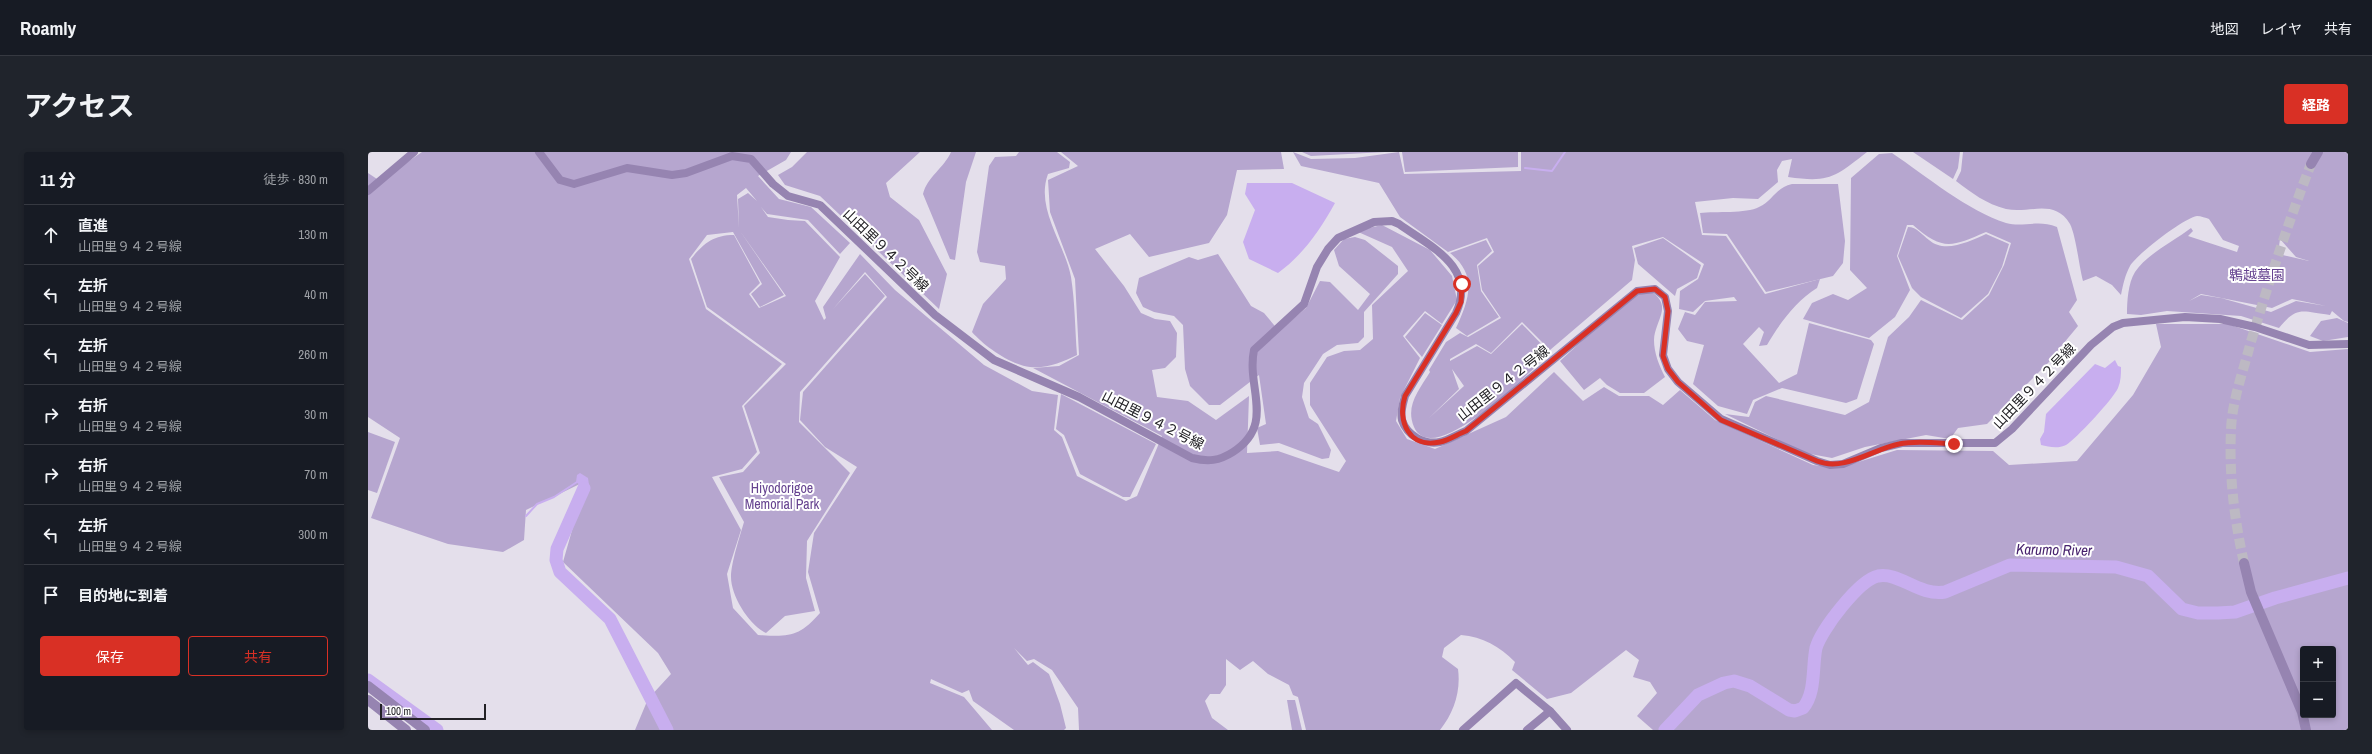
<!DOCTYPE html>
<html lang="ja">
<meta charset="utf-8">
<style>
:root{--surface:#171b24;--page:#20242c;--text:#f1f3f6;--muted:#9ea1a6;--line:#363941;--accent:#d93025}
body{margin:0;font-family:"Archivo Narrow","Noto Sans JP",sans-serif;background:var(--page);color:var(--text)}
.controls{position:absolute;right:12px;bottom:12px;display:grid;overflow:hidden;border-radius:4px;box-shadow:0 2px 6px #0003}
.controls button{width:36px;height:36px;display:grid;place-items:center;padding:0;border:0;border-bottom:1px solid var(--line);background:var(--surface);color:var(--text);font:20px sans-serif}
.scale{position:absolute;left:12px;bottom:10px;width:106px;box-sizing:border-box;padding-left:4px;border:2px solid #222125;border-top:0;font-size:11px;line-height:14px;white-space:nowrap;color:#222125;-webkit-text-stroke:3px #fff;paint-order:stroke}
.stop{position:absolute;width:12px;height:12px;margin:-9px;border:3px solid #d93025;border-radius:50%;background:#fff}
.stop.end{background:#d93025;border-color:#fff;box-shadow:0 1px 4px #0008}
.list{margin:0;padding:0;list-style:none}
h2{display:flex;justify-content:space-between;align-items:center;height:52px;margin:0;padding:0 16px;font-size:17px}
h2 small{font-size:13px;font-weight:400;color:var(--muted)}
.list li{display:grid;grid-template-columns:26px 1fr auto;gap:12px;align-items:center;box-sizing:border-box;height:60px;padding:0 16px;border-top:1px solid var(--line)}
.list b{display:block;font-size:15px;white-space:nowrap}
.list p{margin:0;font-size:13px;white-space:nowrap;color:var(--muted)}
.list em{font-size:13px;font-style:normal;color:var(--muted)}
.actions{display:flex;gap:8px;padding:12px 16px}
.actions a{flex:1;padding:9px 0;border:1px solid var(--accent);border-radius:4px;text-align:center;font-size:14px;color:var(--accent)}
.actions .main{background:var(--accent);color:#fff}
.icon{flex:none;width:22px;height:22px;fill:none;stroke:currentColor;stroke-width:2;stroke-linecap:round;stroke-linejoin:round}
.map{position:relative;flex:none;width:1980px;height:578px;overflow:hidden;border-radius:4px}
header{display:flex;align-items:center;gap:24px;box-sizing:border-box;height:56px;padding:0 20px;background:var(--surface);border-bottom:1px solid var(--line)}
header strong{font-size:19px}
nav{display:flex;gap:22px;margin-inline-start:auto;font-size:14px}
.intro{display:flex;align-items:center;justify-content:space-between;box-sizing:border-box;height:96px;padding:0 24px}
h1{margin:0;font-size:28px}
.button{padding:10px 18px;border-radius:4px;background:var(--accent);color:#fff;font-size:14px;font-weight:700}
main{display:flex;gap:24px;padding:0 24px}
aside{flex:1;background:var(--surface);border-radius:4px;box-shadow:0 2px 6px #0003}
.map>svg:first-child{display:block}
.green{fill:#b6a6cf;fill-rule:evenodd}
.water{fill:#c8aeef}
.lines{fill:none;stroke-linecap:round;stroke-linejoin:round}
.stream{stroke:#c8aeef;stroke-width:2}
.river{stroke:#c8aeef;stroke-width:13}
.tertiary-tunnel{stroke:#bdb9c3;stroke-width:10;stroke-dasharray:10 5;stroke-linecap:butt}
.minor{stroke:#9684b1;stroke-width:8}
.tertiary{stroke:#9684b1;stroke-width:10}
.route{stroke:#d93025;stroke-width:5}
.labels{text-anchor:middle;stroke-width:4;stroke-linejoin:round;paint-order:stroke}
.street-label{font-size:14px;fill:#222125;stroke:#fff}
.park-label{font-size:14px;fill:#664390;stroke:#fff}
.water-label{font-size:15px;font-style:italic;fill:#48236e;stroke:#fff}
</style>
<header>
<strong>Roamly</strong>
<nav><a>地図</a><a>レイヤ</a><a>共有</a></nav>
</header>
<div class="intro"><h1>アクセス</h1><a class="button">経路</a></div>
<main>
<aside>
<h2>11 分<small>徒歩 · 830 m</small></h2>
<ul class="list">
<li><svg class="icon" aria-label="ahead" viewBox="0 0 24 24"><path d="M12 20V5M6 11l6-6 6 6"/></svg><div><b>直進</b><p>山田里９４２号線</p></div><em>130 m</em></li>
<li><svg class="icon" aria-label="left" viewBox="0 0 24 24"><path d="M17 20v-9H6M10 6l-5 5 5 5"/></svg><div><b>左折</b><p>山田里９４２号線</p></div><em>40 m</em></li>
<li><svg class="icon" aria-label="left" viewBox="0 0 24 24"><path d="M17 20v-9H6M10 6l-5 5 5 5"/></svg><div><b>左折</b><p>山田里９４２号線</p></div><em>260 m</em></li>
<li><svg class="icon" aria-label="right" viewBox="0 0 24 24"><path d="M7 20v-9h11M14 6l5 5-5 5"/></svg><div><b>右折</b><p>山田里９４２号線</p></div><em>30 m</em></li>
<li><svg class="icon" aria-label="right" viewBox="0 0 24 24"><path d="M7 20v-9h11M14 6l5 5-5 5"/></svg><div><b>右折</b><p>山田里９４２号線</p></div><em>70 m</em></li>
<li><svg class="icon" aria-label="left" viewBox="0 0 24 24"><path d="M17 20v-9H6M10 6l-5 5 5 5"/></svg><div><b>左折</b><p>山田里９４２号線</p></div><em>300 m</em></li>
<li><svg class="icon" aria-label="arrive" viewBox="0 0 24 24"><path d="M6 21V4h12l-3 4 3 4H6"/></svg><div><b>目的地に到着</b></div></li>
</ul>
<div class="actions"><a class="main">保存</a><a>共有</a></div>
</aside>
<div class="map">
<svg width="1980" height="578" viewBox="0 0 1980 578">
<rect width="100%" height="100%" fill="#e4dfeb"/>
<!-- green -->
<g class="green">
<path d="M54 0H423L418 8 390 24 411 47 443 55 482 91 472 102 440 68 399 62 393 55 400 65 420 68 437 69 472 105 447 149 456 168 458 166 455 155 492 102 527 138 616 213 664 239 690 243 686 278 694 285 709 324 758 349 769 344 794 284 665 216 691 214 711 203 707 127 682 60 680 28 710 14 693 0H913L916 17 869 18 859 63 841 91 781 105 762 82 727 97 756 134 773 161 787 167 802 169 809 181 808 205 797 216 784 218 789 245 820 249 848 268 881 244 879 301 910 299 971 320 978 309 942 253V231L959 205 976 199 992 198 1005 187 1004 153 1040 119 1024 95 988 79 1014 73 1062 98 1084 124 1089 148 1074 172 1057 159 1035 184 1052 206 1032 246 1028 269 1039 287 1067 297 1138 265 1186 220 1215 249 1236 235 1251 244H1281L1295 253 1312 238 1347 268 1445 313 1471 316 1529 298 1625 299 1641 313 1709 309 1765 243 1793 195 1788 172H1860L1942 200 1980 197V578H1285L1269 564 1289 541 1282 530 1265 525 1271 508 1258 498 1203 541 1179 547 1144 518 1147 510C1131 494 1115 485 1093 483L1076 496 1074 505 1090 517C1093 539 1086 561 1072 578H938L930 545 925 543 921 533 900 522 885 509 872 518 858 507V533L852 542H842L837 549 844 566 860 578H711L710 556 684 518 666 507 659 509 646 496 660 513 665 510 681 522 692 552 698 576 696 578H646L605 549 601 538 594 541 563 527 562 531 596 545 624 578H267L280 547 303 522 290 501 195 410 218 329 158 358 156 388 135 400 80 392 3 366 32 286 0 265V21L12 29ZM378 36 389 49 380 41 370 47 371 76 369 43ZM372 79 418 144 391 156 381 142 392 131 366 83C345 83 335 92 323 107L339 155 418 212 376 254 392 301 375 320 351 325 376 370C372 384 363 411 363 425 363 444 381 473 398 481L417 464 447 459 438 426 439 389 482 321 431 270 432 240 517 144 497 122 465 157 497 120 519 145 435 240 432 268 457 295 489 315 446 381 440 420 452 461C431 485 421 485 390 483L365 456 359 422 373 378 344 325 374 317 389 300 374 254 414 212 338 157 321 107 339 83 365 80 394 132 383 142 392 155 416 143ZM1935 497H1965V563H1935Z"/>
<polygon points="439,0 552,0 518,31 522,45 551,68 579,122 571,157 452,44 417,33 410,23 424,15"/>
<path d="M583 0H608L598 30 587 108 582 107 555 42C559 25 576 16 583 0Z"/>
<path d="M651 0H689L702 10 701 16 680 22C667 57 697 92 703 125 707 150 707 177 709 203 695 210 678 217 662 215 643 213 616 194 604 180L615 152 638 127 637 114 612 110 609 100 621 14 627 5 648 4Z"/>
<path d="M925 0 943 7 987 6 1031 0 1036 22 1153 19V0H1499C1467 25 1462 31 1420 25L1424 7 1414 9 1409 18 1410 30 1390 47 1365 46 1327 50 1334 83 1358 84 1397 142 1452 127 1449 136C1428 149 1411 172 1399 193L1391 194 1396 180 1391 175 1375 192 1411 231 1429 222 1441 171 1503 188 1506 192 1489 247 1478 251 1414 236 1385 248 1379 262 1350 254 1325 232 1336 193 1319 189 1310 177 1317 160 1327 163 1337 150 1369 149 1366 145 1337 149 1325 160 1311 157 1312 139 1330 127 1336 112 1295 85 1264 94 1267 108 1264 128 1182 198 1154 170 1123 201 1108 192 1082 207V209L1109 194 1123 202 1154 172 1182 201C1165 217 1065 319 1046 275 1037 254 1051 238 1062 220L1061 218 1078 190 1092 181 1100 185 1133 166 1114 138 1110 114 1126 100 1119 86 1080 100 1032 65 1011 31 933 14ZM1084 217 1096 234 1061 266 1091 237Z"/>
<polygon points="934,0 1017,0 943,4"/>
<polygon points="1034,0 1150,0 1150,15 1037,20"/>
<polygon points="1545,0 1592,0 1590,16 1585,27"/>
<path d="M1595 0H1980V170L1976 169 1964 159 1962 163C1934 160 1930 153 1911 176L1873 164 1799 159 1773 163 1759 162C1759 150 1760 131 1767 120 1779 102 1806 89 1823 76L1825 79 1820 84 1869 100 1871 94 1855 88 1841 67C1838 66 1833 64 1829 64 1816 66 1769 102 1762 114 1757 123 1755 133 1753 143L1744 133 1728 124 1715 129C1711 114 1708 84 1702 72 1686 46 1662 62 1638 57 1618 52 1604 41 1588 29L1593 19ZM1912 87 1928 105 1941 109 1910 102ZM1833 142 1904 156 1924 147 1958 154 1928 149 1903 160 1853 146 1833 143 1821 149Z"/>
<path d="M1524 1C1558 24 1600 59 1638 71 1656 76 1669 67 1689 75L1709 148 1701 160 1710 174 1685 204 1682 209 1619 272 1590 276 1582 287 1558 283 1497 295 1464 306 1437 301 1357 262 1381 265 1387 250 1398 244 1477 263 1501 250 1520 185 1541 165 1553 148 1594 168 1621 143 1636 113 1643 91 1618 80C1583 95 1575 99 1545 73H1539L1529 104 1542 138 1527 165 1501 186 1435 167 1444 151 1465 142 1480 148 1499 136 1482 118 1483 26 1511 2Z"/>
<path d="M1424 32H1470L1477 89 1475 111 1465 124 1398 140 1359 82 1335 81 1332 61C1348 59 1378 62 1391 55 1405 49 1407 36 1424 32Z"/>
<path d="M1540 75C1549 75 1554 83 1561 88 1577 102 1602 89 1618 82L1641 92 1634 115 1620 142 1593 166 1553 145 1544 136 1530 104Z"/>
<polygon points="987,85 997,88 1030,114 1030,122 996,160 996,185 990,191 969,193 955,202 936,231 934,245 941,266 950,272 963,298 961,306 954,307 911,291 892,293 889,276 898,272 891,223 852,253 841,253 822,234 817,217 815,173 806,164 786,160 775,155 768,141 771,126 821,105 830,108 850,102 883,154 896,161 911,179 938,156 952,129 962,130 990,158 1002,142 971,114 966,98 976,87"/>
<polygon points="1295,86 1333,113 1329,126 1309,137 1307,144 1270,112 1266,96"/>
<path d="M1118 88 1124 99 1109 113 1113 139 1131 165 1099 184 1088 176C1101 148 1110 123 1082 101Z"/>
<path d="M1284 140C1305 155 1287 168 1286 188 1286 201 1291 213 1297 225L1276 241H1252L1239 233 1232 226 1216 238 1192 209 1263 144Z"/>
<polygon points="1057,161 1074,173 1054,205 1037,185"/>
<polygon points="1969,166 1980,171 1980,185 1955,189 1942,184 1953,169"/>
<polygon points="693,242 788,292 762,345 755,345 712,322 696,283 688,277"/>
<polygon points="0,280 27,290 9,341 0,338"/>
<polygon points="919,548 927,548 934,578 924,578"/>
</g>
<!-- water -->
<g class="water">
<path d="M879 31H924L967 51C952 78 935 103 910 121L881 107 875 90 887 58 877 42Z"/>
<path d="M1747 208 1750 214 1753 215C1753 222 1753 229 1750 236 1746 246 1707 288 1698 293 1690 297 1681 295 1673 293L1672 287 1676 280 1678 262 1727 212 1737 216Z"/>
<polygon points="212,321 220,326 221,333 217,337 208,330 209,323"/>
</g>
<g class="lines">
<!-- stream -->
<g class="stream">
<polyline points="1157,16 1184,19 1197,0"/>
<polyline points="158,364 169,352 186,345 209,330"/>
</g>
<!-- river -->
<g class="river">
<polyline points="216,336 189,397 188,408 192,420 242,467 299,578"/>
<polyline points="0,528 69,578"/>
<path d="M1297 578 1330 543 1356 531 1366 529 1382 534 1421 558 1427 559 1435 556C1448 541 1444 515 1448 496 1453 478 1491 428 1510 424 1532 420 1550 444 1577 440L1642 413 1748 415 1780 424 1814 457 1830 461H1850L1867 460 1907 446 1980 426"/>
</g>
<!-- tertiary-tunnel -->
<path class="tertiary-tunnel" d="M1876 411C1866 366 1861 323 1863 278 1864 249 1875 220 1882 193 1900 132 1920 71 1943 12"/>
<!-- minor -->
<g class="minor">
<path d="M171 0 192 28 206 32 259 16 304 23 318 21 364 4 383 7 405 32 420 44 452 53 567 163 626 208 711 245 824 306C840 310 851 309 865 300 908 272 878 236 886 198L936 152 949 115 960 97 970 86 1006 70 1024 69 1031 72C1063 95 1109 115 1088 161L1037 244C1035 252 1032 260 1034 268 1039 284 1057 293 1072 290 1081 288 1090 282 1098 279L1269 139 1287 137 1297 145 1300 159 1295 203 1300 217 1310 230 1353 267 1449 309 1462 313 1475 312 1513 296 1534 291H1627L1644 277 1723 193 1745 175 1755 171 1817 165 1852 167 1887 175 1941 193 1980 192"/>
<polyline points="0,39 46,0"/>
<polyline points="1095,578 1148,531 1182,559"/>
<polyline points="1159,578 1182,559 1199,578"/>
</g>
<!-- tertiary -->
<g class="tertiary">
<polyline points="1943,12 1950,0"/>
<polyline points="1876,411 1883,440 1934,560 1938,578"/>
<polyline points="0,534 57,578"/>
<polyline points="0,548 38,578"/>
</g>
</g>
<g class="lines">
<!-- route -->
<path class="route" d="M1094 132 1093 150 1088 161 1037 244C1029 269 1041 297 1072 290 1081 288 1090 282 1098 279L1269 139 1287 137 1297 145 1300 159 1295 204 1300 217 1310 230 1353 268 1449 309C1476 320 1505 297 1531 292 1548 288 1569 291 1586 292"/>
</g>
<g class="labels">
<!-- street labels -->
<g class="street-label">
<text transform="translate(518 98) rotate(44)" y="5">山田里９４２号線</text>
<text transform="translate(1135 231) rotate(-38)" y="5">山田里９４２号線</text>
<text transform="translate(1666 234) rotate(-46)" y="5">山田里９４２号線</text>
<text transform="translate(785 268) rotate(27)" y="5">山田里９４２号線</text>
</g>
<!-- park labels -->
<g class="park-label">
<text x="1889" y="128">鵯越墓園</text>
<text x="414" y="341">Hiyodorigoe<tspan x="414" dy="16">Memorial Park</tspan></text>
</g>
<!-- water labels -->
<g class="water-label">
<text transform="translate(1686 398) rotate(1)" y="5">Karumo River</text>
</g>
</g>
</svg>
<div class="controls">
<button>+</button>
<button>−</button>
</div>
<div class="scale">100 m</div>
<div class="stop" style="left:1094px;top:132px"></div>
<div class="stop end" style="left:1586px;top:292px"></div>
</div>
</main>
